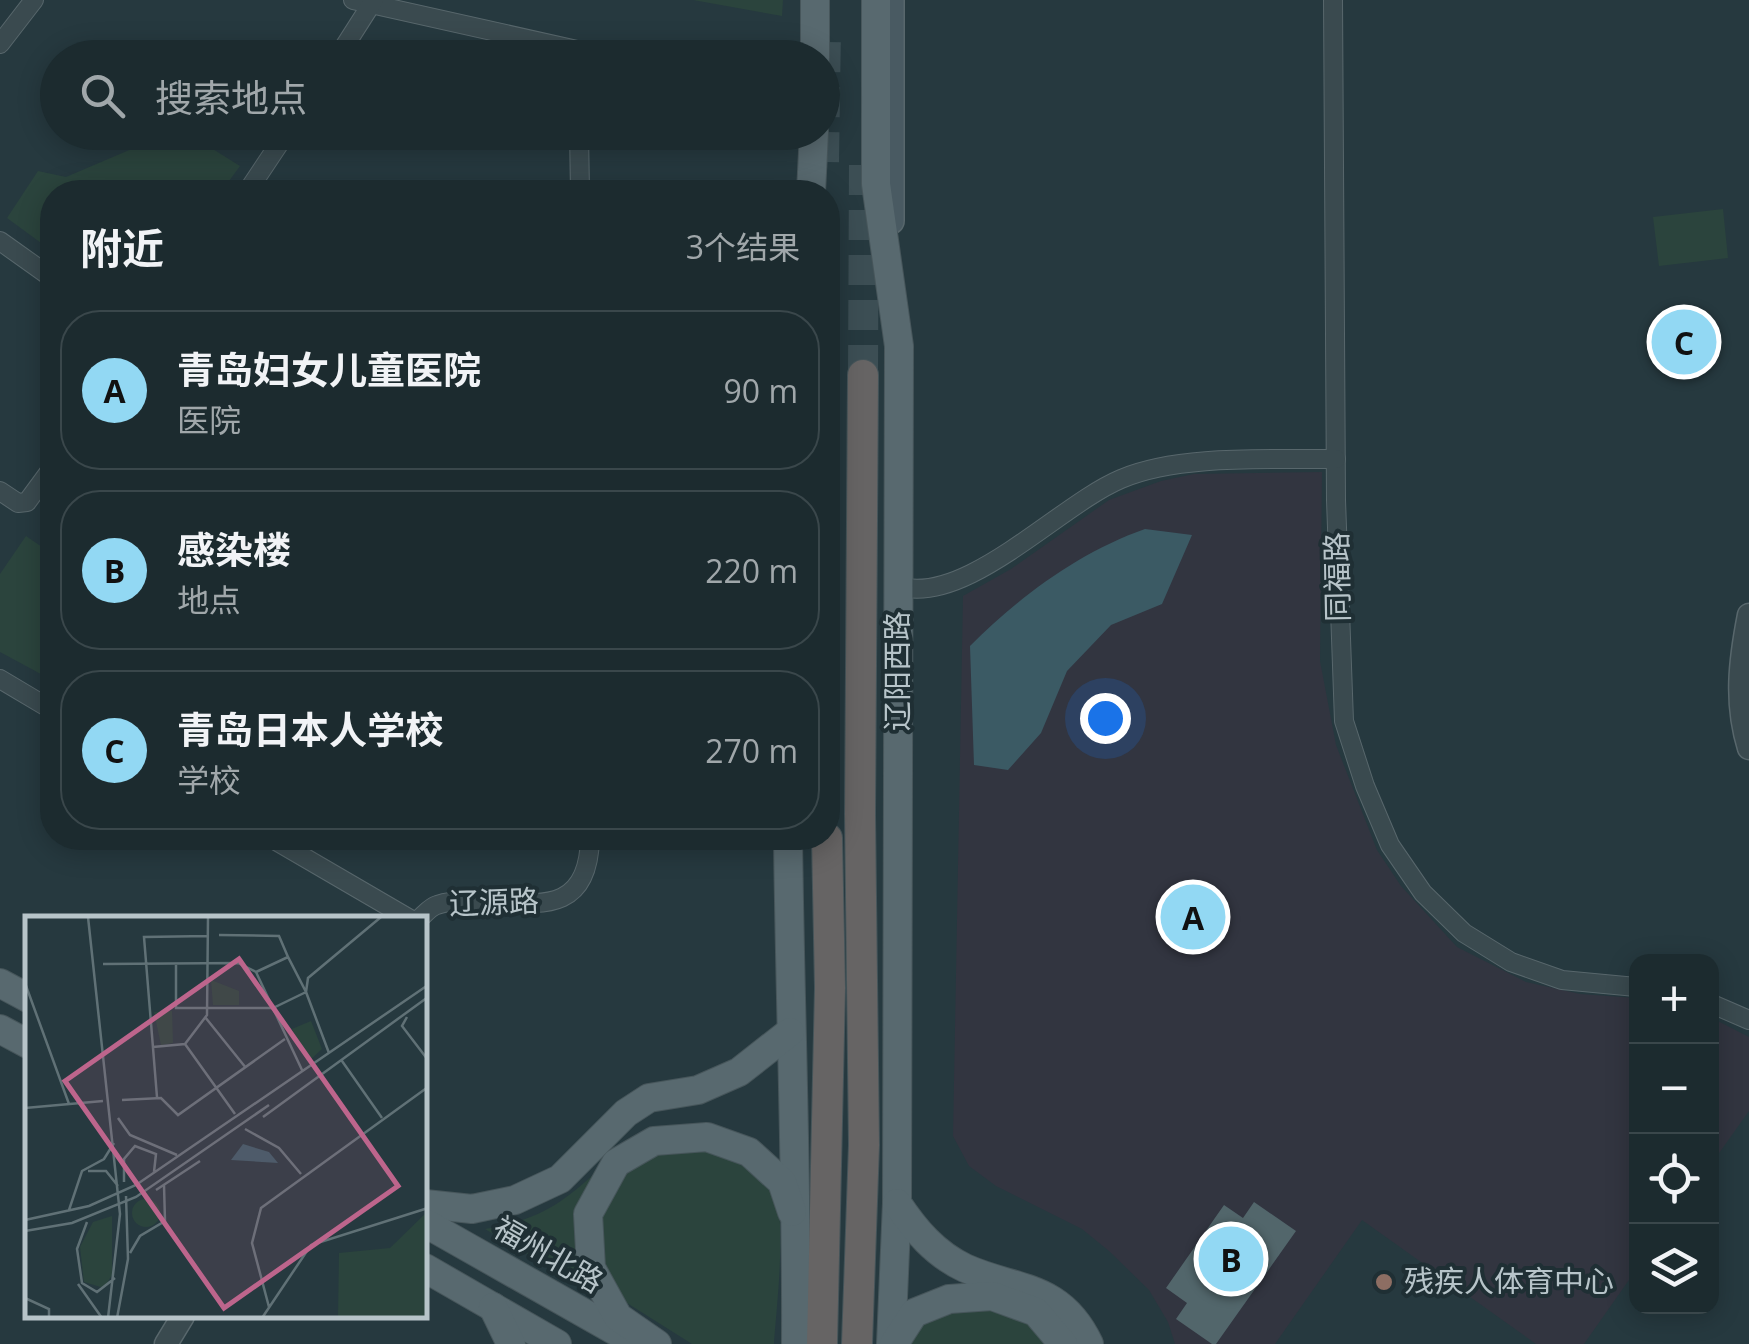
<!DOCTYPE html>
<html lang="zh">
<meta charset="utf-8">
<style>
:root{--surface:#1c2b2f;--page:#253337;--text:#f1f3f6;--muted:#a0a7aa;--line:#3a474b;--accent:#92d8f3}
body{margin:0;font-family:"Open Sans","Noto Sans SC",sans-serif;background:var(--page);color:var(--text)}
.controls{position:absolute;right:30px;bottom:30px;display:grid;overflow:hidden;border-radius:20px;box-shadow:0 5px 25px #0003}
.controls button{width:90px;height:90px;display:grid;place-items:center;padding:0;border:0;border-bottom:2px solid var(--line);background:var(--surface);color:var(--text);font:50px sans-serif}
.you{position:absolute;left:1105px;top:718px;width:35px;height:35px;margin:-25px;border:8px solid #fff;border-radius:50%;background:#1a73e8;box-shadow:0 0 0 15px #1a73e833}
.badge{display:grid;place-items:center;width:65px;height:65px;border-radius:50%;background:var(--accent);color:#111;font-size:32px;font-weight:700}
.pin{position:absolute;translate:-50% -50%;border:5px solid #fff;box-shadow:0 2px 10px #0006}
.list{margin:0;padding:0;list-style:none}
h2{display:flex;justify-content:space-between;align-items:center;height:130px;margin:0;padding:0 40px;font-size:42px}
h2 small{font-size:32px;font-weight:400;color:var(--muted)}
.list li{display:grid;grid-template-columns:65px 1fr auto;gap:30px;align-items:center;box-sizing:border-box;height:160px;margin:0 20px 20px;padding:0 20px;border:2px solid var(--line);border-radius:40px}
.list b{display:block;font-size:38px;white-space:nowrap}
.list p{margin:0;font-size:32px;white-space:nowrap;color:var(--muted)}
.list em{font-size:32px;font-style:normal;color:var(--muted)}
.icon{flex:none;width:55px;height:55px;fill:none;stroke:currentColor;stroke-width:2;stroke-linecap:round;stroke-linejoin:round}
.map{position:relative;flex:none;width:1749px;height:1344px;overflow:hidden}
.search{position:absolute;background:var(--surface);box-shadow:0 5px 25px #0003;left:40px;top:40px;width:800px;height:110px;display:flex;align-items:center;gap:25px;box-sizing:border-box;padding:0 35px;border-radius:55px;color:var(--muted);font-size:38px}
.panel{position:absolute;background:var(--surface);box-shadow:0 5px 25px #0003;left:40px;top:180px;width:800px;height:670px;border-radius:40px}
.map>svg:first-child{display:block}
.medical{fill:#323540}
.green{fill:#2b443d}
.water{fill:#3b5a64}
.building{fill:#52666b}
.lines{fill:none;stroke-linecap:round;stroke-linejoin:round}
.trunk-tunnel{stroke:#3c4e54;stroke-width:30;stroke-dasharray:30 15;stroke-linecap:butt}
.minor-casing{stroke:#58676c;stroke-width:20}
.tertiary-casing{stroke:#58676c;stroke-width:25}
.secondary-casing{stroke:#58676c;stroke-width:28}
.primary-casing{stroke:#47565b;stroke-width:30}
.trunk-casing{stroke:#455459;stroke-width:32}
.minor{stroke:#3a4a4f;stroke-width:18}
.tertiary{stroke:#3a4a4f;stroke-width:22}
.secondary{stroke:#495a62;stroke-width:25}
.primary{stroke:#58696f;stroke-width:28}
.trunk{stroke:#666464;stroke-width:30}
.education-dot{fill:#8d6e63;stroke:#1f2f34;stroke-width:4}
.labels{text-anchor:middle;stroke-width:8;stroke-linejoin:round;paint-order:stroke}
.street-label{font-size:30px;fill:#b7c4c9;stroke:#1f2f34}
.poi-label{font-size:30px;fill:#b7c4c9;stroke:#1f2f34;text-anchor:start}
.inset-road{fill:none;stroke:#607176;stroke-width:2.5}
.view{fill:#bd658c;fill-opacity:0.15;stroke:#bd658c;stroke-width:5}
.inset-edge{fill:none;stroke:#b7c4c9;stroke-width:5}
</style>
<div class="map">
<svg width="1749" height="1344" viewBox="0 0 1749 1344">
<rect width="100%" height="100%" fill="#26393f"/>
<!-- medical -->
<g class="medical">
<polygon points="1322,472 1320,661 1336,745 1377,850 1401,886 1457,947 1526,982 1580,994 1636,998 1636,1270 1584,1344 1536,1344 1362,1220 1275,1344 1175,1344 1168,1322 1149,1290 1109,1251 1082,1229 996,1186 969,1166 953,1136 963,596 1011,569 1109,500 1161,481 1194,474"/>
<polygon points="1712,1018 1749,1037 1749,1111 1712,1163"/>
</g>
<!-- green -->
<g class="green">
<polygon points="693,0 783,0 782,16"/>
<polygon points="146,133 187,133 240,166 221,192 52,192 52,251 7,218 38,171 66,177 134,148"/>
<polygon points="1723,209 1728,258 1659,266 1653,217"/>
<polygon points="26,536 52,554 52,680 0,652 0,574"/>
<path d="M704 1148C729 1155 755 1161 771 1183 789 1207 776 1311 774 1344H692L627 1303 604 1264 602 1217 628 1172 657 1153Z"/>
<path d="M596 1172C580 1215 569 1243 585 1288L485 1229C534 1221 560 1206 596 1172Z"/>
<polygon points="955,1306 1016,1312 1054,1344 903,1344 910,1331"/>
</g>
<!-- water -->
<path class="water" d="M1145 529 1192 535 1162 604 1111 625 1067 671 1041 733 1008 770 974 765 970 646C1019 597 1079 552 1145 529Z"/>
<!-- building -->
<polygon class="building" points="1254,1202 1296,1231 1216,1344 1212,1344 1176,1319 1187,1303 1166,1288 1224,1205 1243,1218"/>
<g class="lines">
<!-- trunk-tunnel -->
<g class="trunk-tunnel">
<polyline points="824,162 826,28"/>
<polyline points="863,375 864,158"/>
</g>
<defs>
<g id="minor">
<polyline points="353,0 577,50 654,58"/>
<polyline points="1333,0 1336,500 1344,721 1365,786 1390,845 1423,893 1464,933 1511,962 1562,980 1636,987"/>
<polyline points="0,44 34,0"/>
<polyline points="337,58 374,0"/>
<polyline points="579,132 580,192"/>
<polyline points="247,192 287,132"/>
<polyline points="0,241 52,278"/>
<polyline points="0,491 18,503 27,502 52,468"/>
<path d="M898 586C965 607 1059 505 1121 479 1179 454 1273 460 1336 459"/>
<polyline points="0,679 52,710"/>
<polyline points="271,838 410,919"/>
<path d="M419 919C425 914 430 907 437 905 498 886 588 941 590 838"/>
<polyline points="1712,1004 1749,1020"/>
</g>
<g id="tertiary">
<path d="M1749 615C1740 661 1735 703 1749 748"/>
<polyline points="166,1344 183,1316"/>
</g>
<polyline id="secondary" points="891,0 891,221"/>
<g id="primary">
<polyline points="876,0 876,184 899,346 897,1203 891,1344"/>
<polyline points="815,58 815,0"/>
<polyline points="811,192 814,132"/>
<path d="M788 838C790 1006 797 1175 796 1344"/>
<polyline points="0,983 28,998"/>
<polyline points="0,1029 28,1044"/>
<path d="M897 1203C915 1230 935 1254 965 1268 1016 1291 1060 1283 1089 1344"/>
<polyline points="425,1204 472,1209 515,1200 560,1179 626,1113 649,1098 698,1090 739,1072 790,1032"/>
<polyline points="425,1223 628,1338"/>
<polyline points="425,1268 557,1344"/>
<polyline points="493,1307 511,1344"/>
<polyline points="657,1344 618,1317 591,1268 588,1214 616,1163 654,1141 707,1137 749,1152 782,1182 792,1212"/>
<polyline points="894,1344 914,1313 949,1299 992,1296 1036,1312 1063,1344"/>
</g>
<g id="trunk">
<polyline points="822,1344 830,988 827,838"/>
<polyline points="857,1344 864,1145 860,814 863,375"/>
</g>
</defs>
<!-- minor casing -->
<use href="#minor" class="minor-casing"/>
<!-- tertiary casing -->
<use href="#tertiary" class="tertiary-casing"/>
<!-- secondary casing -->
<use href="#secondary" class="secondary-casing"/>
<!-- primary casing -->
<use href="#primary" class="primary-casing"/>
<!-- trunk casing -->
<use href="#trunk" class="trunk-casing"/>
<!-- minor -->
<use href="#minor" class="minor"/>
<!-- tertiary -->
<use href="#tertiary" class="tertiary"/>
<!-- secondary -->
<use href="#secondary" class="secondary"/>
<!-- primary -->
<use href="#primary" class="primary"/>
<!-- trunk -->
<use href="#trunk" class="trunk"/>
</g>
<!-- markers -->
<circle class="education-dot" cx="1384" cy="1282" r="10"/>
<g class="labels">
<!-- street labels -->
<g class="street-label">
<text transform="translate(1338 577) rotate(-91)" y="10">同福路</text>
<text transform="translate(898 671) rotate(-90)" y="10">辽阳西路</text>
<text transform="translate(494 903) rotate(-2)" y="10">辽源路</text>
<text transform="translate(548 1255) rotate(30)" y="10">福州北路</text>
</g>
<!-- poi labels -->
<g class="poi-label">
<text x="1404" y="1292">残疾人体育中心</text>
</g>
</g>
<!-- overview -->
<g transform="translate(25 916)">
<rect width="402" height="402" fill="#26393f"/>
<path d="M186 64 214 75V89H188ZM147 95 148 127 136 129 129 96ZM286 105 297 133 283 146 267 113ZM107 297a14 14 0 1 1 28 0a14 14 0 1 1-28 0ZM402 296V402H313L314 337 365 332ZM87 300V359L79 372 59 366 55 331 68 306Z" fill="#2b443d"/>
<path d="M218 228 244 236 253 247 206 244Z" fill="#3b5a64"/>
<path class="inset-road" d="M63 1 95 298 83 402M194 19 254 20 263 41M78 48 213 47 231 56M151 48V92H248L281 76 263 41 231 56M231 56 277 154M0 67 44 188M180 101 221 152M382 101 377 110 403 144M160 128 210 198M128 131 160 128 182 99 183 1M304 137 281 76 283 62 356 1M317 145 357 202M132 181 119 21 183 20M97 184 136 182 153 199 260 123M0 192 78 185M238 201 403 81M93 202 105 219 152 239M220 213 254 232 276 258M63 255H81L93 270M99 266V243L110 230 131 238 129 256M131 274 175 245M44 294 57 255 79 243 89 227M0 304 64 290 111 269 403 69M62 306 52 333 57 367 72 376 90 362M0 315 47 307 111 281 244 189M105 337 115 320 140 305 139 269M53 368 77 402M0 382 24 393V402M244 391 227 327 236 292 403 171M92 402 103 343 101 280M237 402 286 329 403 292"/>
<path class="view" d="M214 43 373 270 199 392 40 165Z"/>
<rect width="402" height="402" class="inset-edge"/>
</g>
</svg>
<div class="controls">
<button>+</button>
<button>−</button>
<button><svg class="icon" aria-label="locate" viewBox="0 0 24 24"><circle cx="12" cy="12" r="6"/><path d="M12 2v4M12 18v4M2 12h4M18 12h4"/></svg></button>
<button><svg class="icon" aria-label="layers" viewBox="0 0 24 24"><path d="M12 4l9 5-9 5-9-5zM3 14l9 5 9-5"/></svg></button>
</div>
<div class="you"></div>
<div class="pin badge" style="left:1193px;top:917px">A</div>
<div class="pin badge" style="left:1231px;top:1259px">B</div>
<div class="pin badge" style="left:1684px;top:342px">C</div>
<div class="search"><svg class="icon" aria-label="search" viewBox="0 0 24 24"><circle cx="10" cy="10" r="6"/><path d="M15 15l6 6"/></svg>搜索地点</div>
<section class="panel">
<h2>附近<small>3个结果</small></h2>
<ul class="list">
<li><span class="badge">A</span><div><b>青岛妇女儿童医院</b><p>医院</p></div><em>90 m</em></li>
<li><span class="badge">B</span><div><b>感染楼</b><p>地点</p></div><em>220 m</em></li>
<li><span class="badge">C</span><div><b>青岛日本人学校</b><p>学校</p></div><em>270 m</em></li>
</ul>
</section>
</div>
